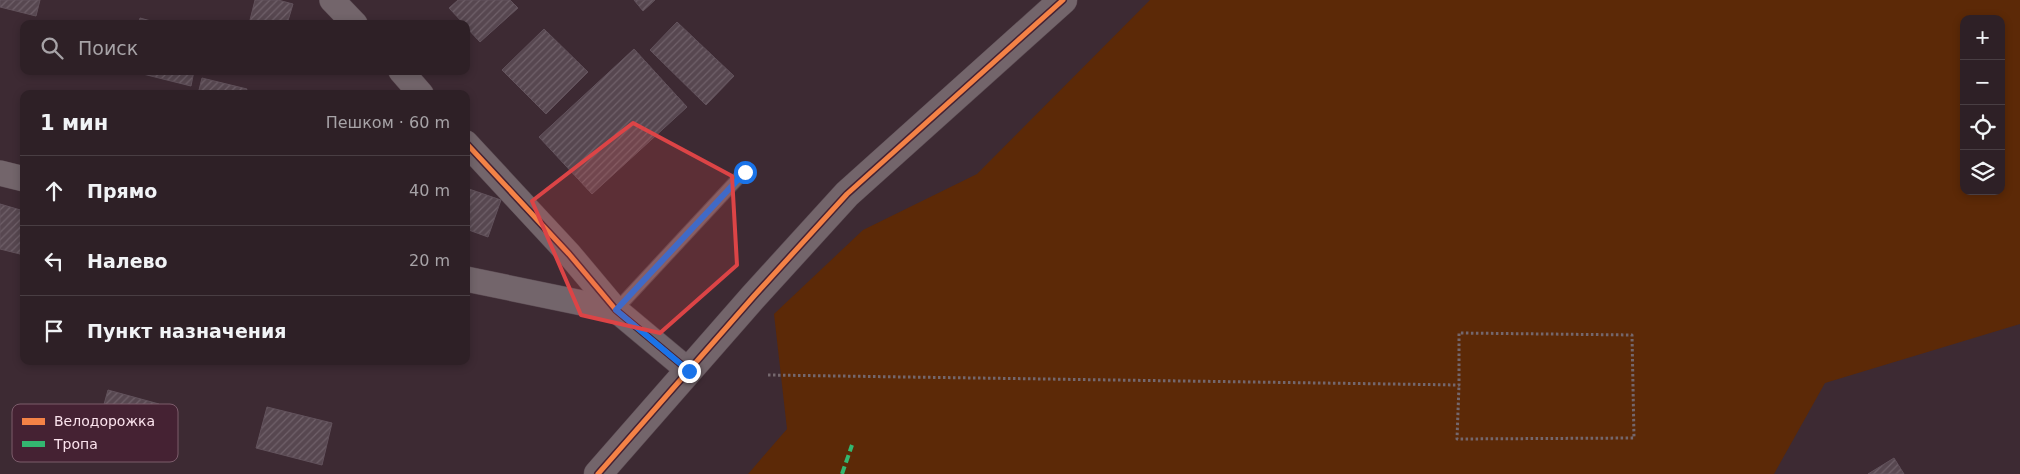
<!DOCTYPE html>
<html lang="ru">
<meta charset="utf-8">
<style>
:root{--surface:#2e2026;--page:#36282e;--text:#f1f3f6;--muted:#a7a3a7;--line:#493e43}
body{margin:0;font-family:"DejaVu Sans",sans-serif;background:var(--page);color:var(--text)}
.controls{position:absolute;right:15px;top:15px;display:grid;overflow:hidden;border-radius:10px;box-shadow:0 2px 8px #0003}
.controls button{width:45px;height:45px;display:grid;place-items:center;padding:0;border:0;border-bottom:1px solid var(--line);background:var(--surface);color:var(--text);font:25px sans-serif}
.stop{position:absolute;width:15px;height:15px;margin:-11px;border:4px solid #1a73e8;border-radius:50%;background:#fff}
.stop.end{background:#1a73e8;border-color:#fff;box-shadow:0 1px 5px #0008}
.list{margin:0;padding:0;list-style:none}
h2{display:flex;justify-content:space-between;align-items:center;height:65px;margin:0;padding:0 20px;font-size:21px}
h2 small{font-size:16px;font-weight:400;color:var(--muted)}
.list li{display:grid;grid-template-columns:32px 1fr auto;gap:15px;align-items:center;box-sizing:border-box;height:70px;padding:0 20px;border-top:1px solid var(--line)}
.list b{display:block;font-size:19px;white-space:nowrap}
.list em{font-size:16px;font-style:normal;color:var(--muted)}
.icon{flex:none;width:28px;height:28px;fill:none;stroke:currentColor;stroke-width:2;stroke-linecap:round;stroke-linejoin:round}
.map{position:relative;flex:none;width:2020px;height:474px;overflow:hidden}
.search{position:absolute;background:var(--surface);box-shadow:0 2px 8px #0003;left:20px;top:20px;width:450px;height:55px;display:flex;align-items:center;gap:12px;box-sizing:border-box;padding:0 18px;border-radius:10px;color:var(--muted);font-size:19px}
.panel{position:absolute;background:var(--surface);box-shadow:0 2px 8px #0003;left:20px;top:90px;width:450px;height:275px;border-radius:10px}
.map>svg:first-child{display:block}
.park{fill:#5c2907;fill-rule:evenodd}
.building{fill:url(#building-hatch);stroke:#62525c}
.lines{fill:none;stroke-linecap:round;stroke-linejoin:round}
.service-casing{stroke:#5a4951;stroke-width:14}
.minor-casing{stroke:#5a4951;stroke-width:26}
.tertiary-casing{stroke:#5a4951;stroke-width:29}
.path{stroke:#74676d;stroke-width:3;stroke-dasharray:2.5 2.5;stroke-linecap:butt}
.service{stroke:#73656b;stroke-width:12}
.minor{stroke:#73656b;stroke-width:25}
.tertiary{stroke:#73656b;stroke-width:28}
.quiet{stroke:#33b770;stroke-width:4;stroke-dasharray:8 4;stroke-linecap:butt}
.cycleway-casing{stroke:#452233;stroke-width:8}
.cycleway{stroke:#f48246;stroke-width:5}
.route{stroke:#1a73e8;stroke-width:6}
.marked{fill:#dc4446;fill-opacity:0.2;stroke:#dc4446;stroke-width:4;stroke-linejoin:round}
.key{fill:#452233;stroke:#7c5c6b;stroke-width:1}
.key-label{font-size:14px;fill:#fbe3ed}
</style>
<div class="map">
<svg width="2020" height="474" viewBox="0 0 2020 474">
<defs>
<pattern id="building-hatch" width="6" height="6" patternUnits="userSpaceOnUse" patternTransform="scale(1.25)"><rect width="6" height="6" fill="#574750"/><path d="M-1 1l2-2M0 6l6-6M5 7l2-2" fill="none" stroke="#70616a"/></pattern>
</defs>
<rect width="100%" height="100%" fill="#3d2a33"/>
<!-- park -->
<path class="park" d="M1150 0H2020V324L1825 383 1774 474H748L787 429 774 314 863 230 977 174ZM1964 19H2001V191H1964Z"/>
<!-- building -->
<g class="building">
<polygon points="0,0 40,0 36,16 0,7"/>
<polygon points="255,0 278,0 293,4 287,24 249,24"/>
<polygon points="458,0 510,0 518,8 480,42 466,27 466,24 464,24 449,8"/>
<polygon points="634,0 655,0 643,11"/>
<polygon points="140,18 162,24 139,24"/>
<polygon points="677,22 734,76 706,105 650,50"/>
<polygon points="544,29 588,72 546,114 502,70"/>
<polygon points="634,49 687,107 592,194 539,137"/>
<polygon points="131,71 194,71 191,86"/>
<polygon points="202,78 247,89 245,94 198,94"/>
<polygon points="466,188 501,200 488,237 466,229"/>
<polygon points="0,204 24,211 24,255 0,249"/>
<polygon points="108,390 159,404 144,458 93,444"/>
<polygon points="267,407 332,423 322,465 256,448"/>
<polygon points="1894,458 1904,474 1868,474"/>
</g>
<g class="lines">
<defs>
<polyline id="service" points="616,310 745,171"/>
<g id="minor">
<polyline points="332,0 355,24"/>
<polyline points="401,71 421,94"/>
<polyline points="466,143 569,254 616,310 689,371"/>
<polyline points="0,173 24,179"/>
<polyline points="466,279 616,310"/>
</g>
<polyline id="tertiary" points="598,474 754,296 847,194 1063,0"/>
</defs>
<!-- service casing -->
<use href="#service" class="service-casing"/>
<!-- minor casing -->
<use href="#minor" class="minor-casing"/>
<!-- tertiary casing -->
<use href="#tertiary" class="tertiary-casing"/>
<!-- path -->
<polyline class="path" points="768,375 1459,385 1459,333 1632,335 1634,438 1457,439 1459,385"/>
<!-- service -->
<use href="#service" class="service"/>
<!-- minor -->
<use href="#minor" class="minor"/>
<!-- tertiary -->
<use href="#tertiary" class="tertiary"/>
<!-- quiet -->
<polyline class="quiet" points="842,474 852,445"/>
<defs>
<g id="cycleway">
<polyline points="466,143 569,254 616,310 689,371"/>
<polyline points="598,474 754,296 847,194 1063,0"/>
</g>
</defs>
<!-- cycleway casing -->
<use href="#cycleway" class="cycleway-casing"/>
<!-- cycleway -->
<use href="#cycleway" class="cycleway"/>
</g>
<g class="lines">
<!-- route -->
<polyline class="route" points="689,371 616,310 745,172"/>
</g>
<!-- marked area -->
<path class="marked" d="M633 123 732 176 737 265 660 333 581 315 532 201Z"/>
<!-- legend -->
<rect x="12" y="404" width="166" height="58" rx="8" class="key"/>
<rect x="22" y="418" width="23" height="7" fill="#f48246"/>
<rect x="22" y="441" width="23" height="6" fill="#33b770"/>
<g class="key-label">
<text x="54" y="426">Велодорожка</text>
<text x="54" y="449">Тропа</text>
</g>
</svg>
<div class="controls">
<button>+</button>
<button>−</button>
<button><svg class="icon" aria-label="locate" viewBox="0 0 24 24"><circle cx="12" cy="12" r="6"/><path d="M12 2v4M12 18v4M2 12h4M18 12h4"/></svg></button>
<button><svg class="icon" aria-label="layers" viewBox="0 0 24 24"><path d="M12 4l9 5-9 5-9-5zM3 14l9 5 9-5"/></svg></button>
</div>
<div class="stop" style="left:745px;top:172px"></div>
<div class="stop end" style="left:689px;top:371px"></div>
<div class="search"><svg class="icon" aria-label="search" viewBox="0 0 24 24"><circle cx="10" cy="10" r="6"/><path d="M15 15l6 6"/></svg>Поиск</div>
<section class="panel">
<h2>1 мин<small>Пешком · 60 m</small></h2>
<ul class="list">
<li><svg class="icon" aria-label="ahead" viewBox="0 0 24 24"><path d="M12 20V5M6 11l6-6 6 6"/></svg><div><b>Прямо</b></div><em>40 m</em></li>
<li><svg class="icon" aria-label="left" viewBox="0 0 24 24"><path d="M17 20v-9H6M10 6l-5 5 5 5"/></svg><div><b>Налево</b></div><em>20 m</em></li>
<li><svg class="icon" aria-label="arrive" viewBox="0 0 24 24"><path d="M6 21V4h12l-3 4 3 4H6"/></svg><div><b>Пункт назначения</b></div></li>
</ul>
</section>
</div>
